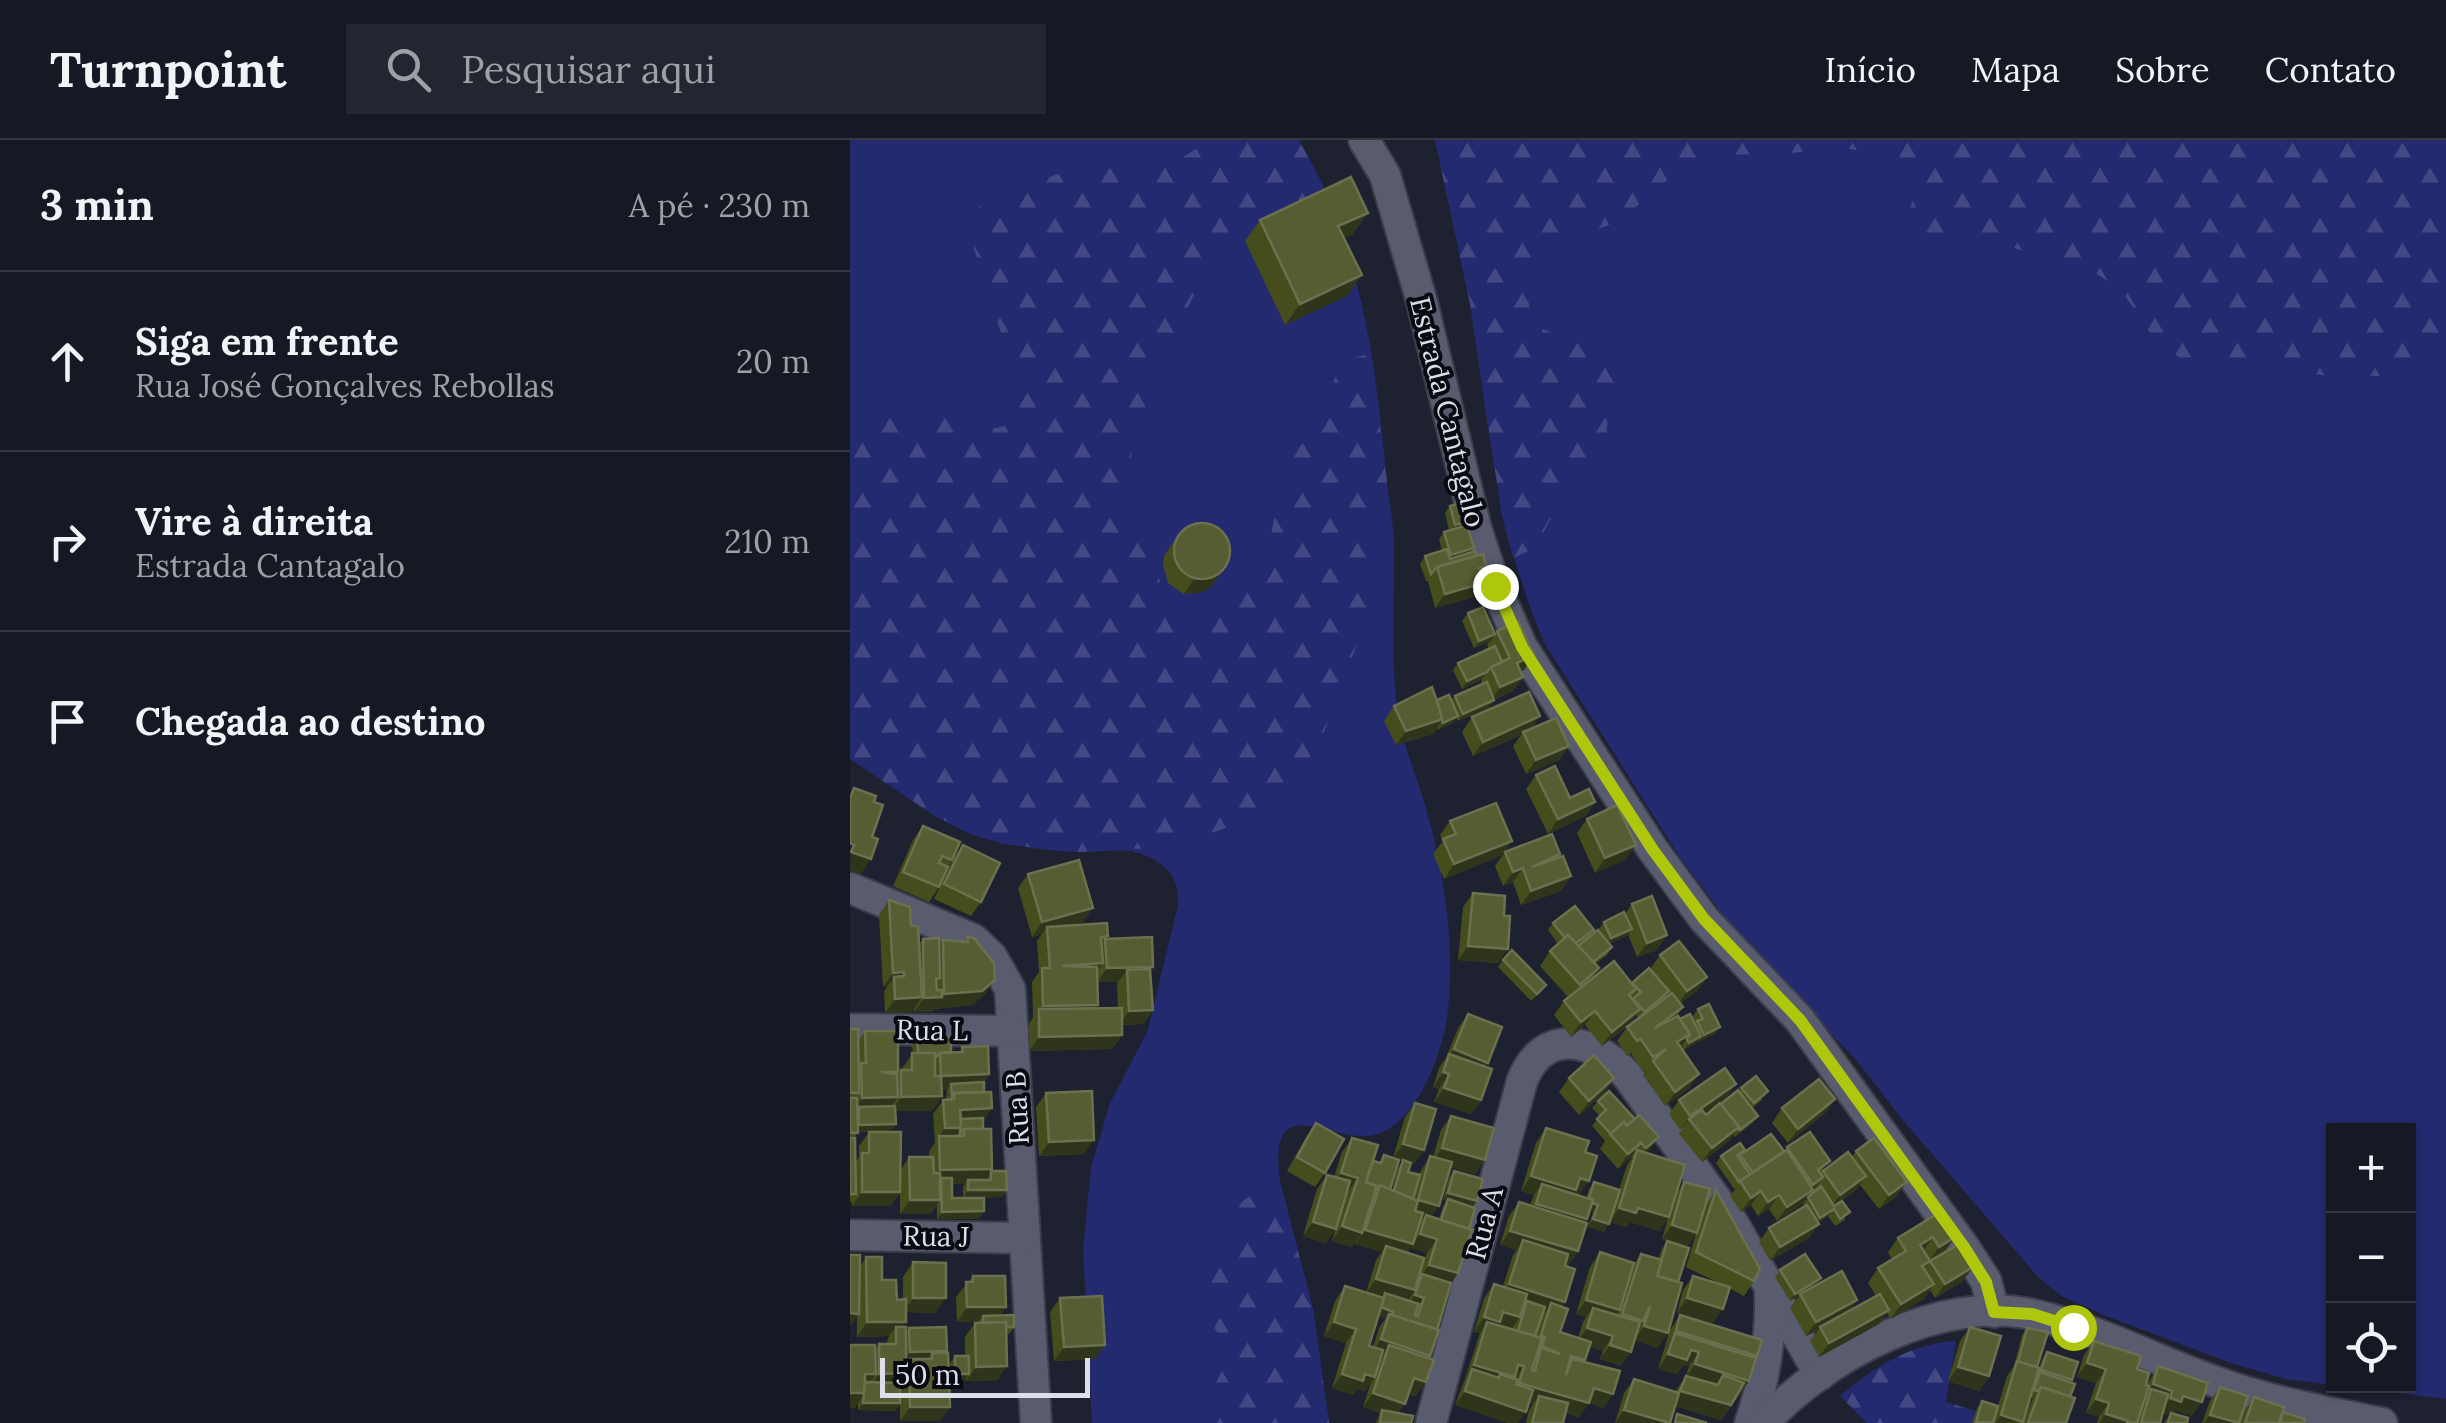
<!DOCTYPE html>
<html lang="pt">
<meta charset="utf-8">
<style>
:root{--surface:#161924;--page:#232631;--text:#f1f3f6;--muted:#9ea0a6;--line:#353841}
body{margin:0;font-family:Lora,serif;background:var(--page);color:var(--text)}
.controls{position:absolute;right:30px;bottom:30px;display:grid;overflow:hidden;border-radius:0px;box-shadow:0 2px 8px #0004}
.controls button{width:90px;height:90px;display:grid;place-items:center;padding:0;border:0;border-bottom:2px solid var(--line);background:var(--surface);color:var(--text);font:50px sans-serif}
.scale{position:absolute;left:30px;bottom:25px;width:210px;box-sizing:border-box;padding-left:10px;border:5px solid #dcdfe9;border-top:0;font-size:28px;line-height:35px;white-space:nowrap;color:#dcdfe9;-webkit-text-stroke:8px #0a0b12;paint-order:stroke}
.stop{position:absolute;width:30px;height:30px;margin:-22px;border:8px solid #aec60c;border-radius:50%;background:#fff}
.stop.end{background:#aec60c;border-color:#fff;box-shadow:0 2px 10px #0008}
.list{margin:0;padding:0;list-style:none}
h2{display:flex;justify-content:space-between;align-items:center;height:130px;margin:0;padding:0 40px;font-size:42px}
h2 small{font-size:32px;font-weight:400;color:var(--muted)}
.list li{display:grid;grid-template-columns:65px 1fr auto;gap:30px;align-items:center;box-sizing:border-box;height:180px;padding:0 40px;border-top:2px solid var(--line)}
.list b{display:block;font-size:38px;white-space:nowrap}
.list p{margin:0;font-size:32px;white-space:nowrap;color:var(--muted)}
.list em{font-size:32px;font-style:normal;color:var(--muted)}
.icon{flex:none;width:55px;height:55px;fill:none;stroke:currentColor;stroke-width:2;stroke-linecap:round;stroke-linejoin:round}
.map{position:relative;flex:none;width:1596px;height:1283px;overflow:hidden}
header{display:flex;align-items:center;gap:60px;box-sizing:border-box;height:140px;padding:0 50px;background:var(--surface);border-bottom:2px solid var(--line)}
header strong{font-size:48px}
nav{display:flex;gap:55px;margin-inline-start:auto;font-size:35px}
.search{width:700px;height:90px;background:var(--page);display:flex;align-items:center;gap:25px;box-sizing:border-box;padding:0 35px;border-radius:0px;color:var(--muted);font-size:38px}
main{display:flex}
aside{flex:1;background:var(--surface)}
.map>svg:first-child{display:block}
.grass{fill:#242a6f;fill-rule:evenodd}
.forest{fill:url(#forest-firs)}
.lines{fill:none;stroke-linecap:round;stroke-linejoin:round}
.minor-casing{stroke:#3b3e4a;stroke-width:34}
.minor{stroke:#585c6e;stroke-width:30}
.wall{fill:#454d1c;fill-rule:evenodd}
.shaded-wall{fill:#2f351b}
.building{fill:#565d32;stroke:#6b714f;stroke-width:2.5}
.route{stroke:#aec60c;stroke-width:12}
.labels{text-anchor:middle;stroke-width:8;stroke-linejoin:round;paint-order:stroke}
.street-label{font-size:28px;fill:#dcdfe9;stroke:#0a0b12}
</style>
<header>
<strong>Turnpoint</strong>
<div class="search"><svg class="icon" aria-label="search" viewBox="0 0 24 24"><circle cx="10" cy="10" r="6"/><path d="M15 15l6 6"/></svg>Pesquisar aqui</div>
<nav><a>Início</a><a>Mapa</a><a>Sobre</a><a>Contato</a></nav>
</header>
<main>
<aside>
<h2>3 min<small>A pé · 230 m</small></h2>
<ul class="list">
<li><svg class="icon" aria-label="ahead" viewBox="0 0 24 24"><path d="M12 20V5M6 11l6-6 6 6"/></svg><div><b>Siga em frente</b><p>Rua José Gonçalves Rebollas</p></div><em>20 m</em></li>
<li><svg class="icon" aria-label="right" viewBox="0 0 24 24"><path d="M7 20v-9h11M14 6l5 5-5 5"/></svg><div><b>Vire à direita</b><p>Estrada Cantagalo</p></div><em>210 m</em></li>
<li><svg class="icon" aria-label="arrive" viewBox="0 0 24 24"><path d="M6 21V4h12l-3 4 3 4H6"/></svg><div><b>Chegada ao destino</b></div></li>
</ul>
</aside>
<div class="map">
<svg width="1596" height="1283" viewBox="0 0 1596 1283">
<defs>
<pattern id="forest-firs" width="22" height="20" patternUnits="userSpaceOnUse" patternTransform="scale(2.5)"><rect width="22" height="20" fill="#242a6f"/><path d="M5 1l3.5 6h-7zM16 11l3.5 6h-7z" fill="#434884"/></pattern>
</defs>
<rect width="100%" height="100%" fill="#1e2130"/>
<!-- grass -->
<g class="grass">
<path d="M0 0H449C509 100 526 220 536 334 538 355 543 378 544 401 545 456 540 511 547 567 551 604 569 639 578 676 595 738 606 814 597 878 591 918 563 992 518 996 475 999 418 950 430 1041L463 1169 479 1283H242L233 1109 241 1027 260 963 298 890 327 769C331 747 323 730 303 719 277 705 256 713 229 712 204 711 177 708 153 703 93 692 50 649 0 619Z"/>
<path d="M585 0H1596V1259L1436 1239 1384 1224 1256 1176 1211 1156 1189 1138 1051 978 1008 922 896 805 829 716 696 506C646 397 639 281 620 164 611 110 600 53 585 0ZM1484 991H1558V1246H1484Z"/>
</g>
<!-- forest -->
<g class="forest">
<path d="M358 0H449L475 50 398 92 367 117 355 134 320 201 287 288 281 318 285 351 272 362C282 375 296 385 303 399 309 412 304 426 309 439 317 464 332 485 360 476 373 459 381 435 404 429L420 400 428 359 444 313 462 293 487 233 501 219 520 213 537 341 525 377 516 467 505 509 471 600 448 636 421 663 390 682 319 710 265 708 232 712 192 709 149 703 88 678 0 619V289C21 278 58 267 83 272 99 275 136 292 151 287 170 281 168 253 166 239L124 109 127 71 133 61 146 53 186 43 254 14 265 12 272 39C301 31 335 20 358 0Z"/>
<path d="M585 0H1596V223L1528 236 1484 237 1414 226 1370 229 1335 222 1303 197 1271 150 1244 132 1127 97H1076L1052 101C1051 81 1070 61 1060 42 1050 21 1009 8 987 8 972 8 956 12 941 13 906 15 876 11 843 24 812 37 793 67 763 83 748 91 728 91 712 99 693 109 679 145 679 165 679 176 687 184 695 190L773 222 785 236V249C746 267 762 296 752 328L712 358 685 408 663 418 652 376 620 164Z"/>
<path d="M425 1047 432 1049 463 1169 479 1283H327L353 1268 374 1227 373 1204 353 1165 349 1139C356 1127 368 1119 373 1108 394 1065 372 1065 425 1047Z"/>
<path d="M1106 1201 1096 1262 1166 1283H1017L990 1256C1025 1227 1059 1204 1106 1201Z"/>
</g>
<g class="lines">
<defs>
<g id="minor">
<polyline points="514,0 535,35 572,162 626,388 645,446 672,507 803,710 854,779 950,880 1114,1107 1136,1141 1144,1172"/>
<polyline points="0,748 123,799 142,817 160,849 186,1283"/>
<polyline points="0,889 163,891"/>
<polyline points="0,1095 173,1098"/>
<path d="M581 1283 672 941C694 886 743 898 777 935L883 1083 970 1235"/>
<path d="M900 1283C915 1241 921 1197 920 1152"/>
<path d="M914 1283C975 1216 1092 1153 1185 1175 1253 1190 1317 1227 1384 1248 1432 1264 1483 1273 1532 1283"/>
</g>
</defs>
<!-- minor casing -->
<use href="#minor" class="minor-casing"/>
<!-- minor -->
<use href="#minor" class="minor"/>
</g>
<!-- wall -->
<g class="wall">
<polygon points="410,80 503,94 494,98 497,156 435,185 395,101"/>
<polygon points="600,366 620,387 618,388 621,412 634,443 624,457 585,468 578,441 576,441 570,424 575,416 592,411 589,399 594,392 599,390 595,373"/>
<polygon points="324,401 371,433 361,447 353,452 334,454 318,443 313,425 314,416"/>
<polygon points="618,473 645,494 640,502 624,508 612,481"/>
<polygon points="647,491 674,530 670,531 673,537 663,551 644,560 639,568 608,581 606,578 603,583 588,590 587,588 583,594 546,605 534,581 544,566 587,560 601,560 605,556 632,544 631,541 632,539 612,549 603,530 608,523 639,509 637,505"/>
<polygon points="690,576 682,588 719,606 709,620 676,634 663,606 671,595 623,616 612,592 622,577"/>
<polygon points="686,635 720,658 745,662 735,676 698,694 676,649"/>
<polygon points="737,679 776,719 745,733 727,693"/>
<polygon points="600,681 662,701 652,715 594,739 583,714 593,701 590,695"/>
<polygon points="73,686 102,720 89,747 79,762 43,746 63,700"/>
<polygon points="113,705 131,762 121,776 84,759 103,719"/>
<polygon points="655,712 707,718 721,736 711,751 671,765 663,742 653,746 645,726"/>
<path d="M178 734 233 782 223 785 258 796 256 799 300 831 303 870 293 884 272 885V895L262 909 179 911V884L183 877 182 842 189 832 187 801 192 794 182 797 168 748ZM247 842H268L267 844 268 868H245Z"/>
<polygon points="623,753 648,823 608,820 613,767"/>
<polygon points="39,760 61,786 69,804 73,799 89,805 93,800 114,802 117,797 145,840 135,854 122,865 84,869 82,872 64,872 64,868 62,872 35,873 34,851 37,847 33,847 29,775"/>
<polygon points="782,764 807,810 787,817 778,794 759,804 762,807 757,815 745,824 749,828 741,839 782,844 800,829 810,815 857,837 847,851 830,863 833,867 826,877 845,884 843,876 848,869 865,894 848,901 846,903 834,910 832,906 831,908 849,934 839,948 815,966 793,935 797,929 793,932 781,913 777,916 767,901 777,887 788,878 786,875 780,884 752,906 735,885 721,897 704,875 714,861 718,857 690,826 700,811 708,804 698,790 703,783 744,790 739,797 728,805 752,795 749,789 754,782 775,774"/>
<polygon points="653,820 691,852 681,861 648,827"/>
<polygon points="618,874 635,926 631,960 621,974 584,962 589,949 583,947 589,928 596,918 608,888"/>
<path d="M0 889H8V901L15 891H48L47 935 63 913 62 906 67 898 101 897V912H109L112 907 138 906 139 934 134 942V952H141L142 968 133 981V989H141L142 1029 134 1040H136L141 1031H156L157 1050 152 1057 113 1058V1047L115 1044H102V1058H134V1071L129 1079H87V1065L80 1074H50V1053L40 1066H2V1061L0 1063ZM92 950H97L96 960H93L83 974 85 1003 79 1011V1017H59L51 1030V992H19L9 1006V1017L6 1022 5 998H4L8 992 41 991 46 984 45 971H82L92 956Z"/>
<polygon points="719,938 764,938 754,953 729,975 709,952"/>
<polygon points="886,944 876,958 854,973 856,975 889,952 891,948 913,959 902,968 903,983 885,997 883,995 879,1001 852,1022 829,994 834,987 830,990 819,974 829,960"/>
<polygon points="196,953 234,1014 189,1016 186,967"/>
<polygon points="985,959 975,973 938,1003 922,983 932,968"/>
<polygon points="748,961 785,979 809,997 796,1013 826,1054 834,1042 855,1066 866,1050 904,1141 894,1156 879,1148 863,1183 827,1173 833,1150 843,1136 873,1145 836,1127 846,1094 837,1107 812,1099 818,1078 809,1091 780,1082 776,1087 760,1082 754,1092 738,1087 743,1072 739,1071 735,1082 728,1111 718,1125 715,1124 715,1162 712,1167 710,1192 728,1198 733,1182 736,1177 726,1174 740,1127 750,1112 784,1124 791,1114 808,1119 812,1109 817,1101 808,1208 784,1200 771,1226 750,1219 753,1211 739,1206 734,1222 763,1254 753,1268 739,1263 729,1277 715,1273 713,1283 676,1283 679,1270 683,1264 679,1263 668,1283 658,1283 605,1265 615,1239 630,1193 624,1192 634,1158 644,1144 653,1146 663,1115 667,1110 650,1105 659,1076 669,1062 680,1065 684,1055 671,1051 686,1003 696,988 735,1012 729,1055 736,1058 739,1049 744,1042 769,1050 777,1025 782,1018 781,1017 768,1029 750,1009 755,1001 742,986 750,976 742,968"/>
<path d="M565 963 564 1024 561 1023 558 1032 569 1034 580 1016 583 1017 591 990 601 976 635 1020 625 1034 600 1027 589 1066 581 1077 589 1079 593 1066 597 1061 593 1060 599 1038 604 1031 622 1067 608 1133 601 1143 580 1216 566 1256 558 1254 548 1273 561 1283H526L530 1273 513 1267 521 1242 515 1251 507 1249 503 1255 482 1248 496 1203 474 1196 485 1161 495 1146 516 1153 526 1120 532 1112 505 1104 507 1100 502 1107 482 1101 485 1090 476 1103 453 1096 467 1049 477 1035 484 1037 492 1012 502 998 523 1021 529 1023 534 1015 543 1018 555 977ZM549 1020 553 1021 548 1028 542 1050H540ZM560 1108 577 1113 568 1138 557 1113ZM528 1176 536 1178 529 1188 523 1207 519 1206Z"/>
<polygon points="466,983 475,1033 465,1047 437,1031 456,997"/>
<polygon points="937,1007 974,1029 1002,1017 1006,1011 1047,1056 1029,1069 1010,1045 1006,1050 991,1061 995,1080 985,1086 978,1076 968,1083 959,1098 920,1121 909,1102 919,1088 954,1067 953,1064 927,1081 919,1069 908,1076 901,1065 891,1072 880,1056 886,1048 884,1049 866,1023 871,1016 895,1010 891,1015 932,1014"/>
<polygon points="1105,1097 1095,1111 1079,1121 1074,1129 1080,1121 1113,1141 1085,1158 1080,1150 1074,1159 1041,1179 1037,1173 1029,1184 969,1217 960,1201 968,1190 956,1196 940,1168 949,1156 940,1161 925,1137 930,1130 971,1138 966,1145 1007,1160 1000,1170 1026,1156 1018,1143 1028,1128 1042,1120 1038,1112 1048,1098"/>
<polygon points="0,1115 10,1127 16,1117 47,1160 53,1159 53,1137 63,1122 86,1173 56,1172 56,1182 52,1187 56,1194 59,1188 97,1211 96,1213 100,1267 90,1281 50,1281 50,1264 45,1271 8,1270 8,1263 5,1268 25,1209 29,1204 36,1204 39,1196 7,1197 7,1177 0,1186"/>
<polygon points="123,1136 156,1167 150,1175 164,1187 159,1194 156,1194 157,1226 147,1240 116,1241 116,1239 114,1241 100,1241 100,1223 105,1216 115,1216 115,1197 125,1183 129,1181 107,1182 106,1157"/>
<polygon points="210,1158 245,1219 204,1221 200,1172"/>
<polygon points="830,1175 912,1200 899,1241 871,1280 825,1266 820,1283 765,1283 774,1253 784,1239 825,1252 836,1236 839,1226 834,1225 827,1234 808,1229 820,1190"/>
<polygon points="1120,1187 1139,1236 1129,1251 1098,1241 1110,1201"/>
<polygon points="1177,1188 1187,1227 1189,1228 1192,1220 1197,1212 1222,1240 1221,1242 1220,1257 1216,1283 1173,1283 1183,1258 1180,1258 1173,1283 1122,1283 1127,1268 1132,1261 1148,1266 1157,1236 1164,1226 1172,1195"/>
<polygon points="1244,1201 1287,1229 1296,1245 1297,1245 1308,1226 1342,1276 1325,1270 1323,1273 1337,1283 1314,1283 1319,1275 1313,1273 1310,1283 1247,1283 1249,1277 1236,1273 1246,1243 1227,1237 1234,1215"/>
<polygon points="1370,1247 1389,1283 1352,1283 1360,1261"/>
<polygon points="1404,1257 1432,1275 1454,1283 1390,1283 1394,1271"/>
</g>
<!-- shaded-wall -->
<g class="shaded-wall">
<polygon points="518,73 503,94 474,107 488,86"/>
<polygon points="512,135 497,156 435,185 450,164"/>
<polygon points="625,380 620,387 600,393 605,385"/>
<polygon points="624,408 619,415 596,422 601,415"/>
<polygon points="371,433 361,447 353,452 334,454 344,439"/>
<polygon points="634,443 624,457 585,468 595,454"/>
<polygon points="645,494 640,502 624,508 629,501"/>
<polygon points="684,515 674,530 657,538 667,523"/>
<polygon points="637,532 632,539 612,549 617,541"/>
<polygon points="673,537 663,551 640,562 650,547"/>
<polygon points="644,560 639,568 608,581 613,574"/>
<polygon points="608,576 603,583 588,590 593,583"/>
<polygon points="690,576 680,591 673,592 671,595 623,616 633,602"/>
<polygon points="593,579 583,594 546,605 556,591"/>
<polygon points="719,606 709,620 676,634 686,620"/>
<polygon points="745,662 735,676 698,694 708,679"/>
<polygon points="662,701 652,715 594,739 604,724"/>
<polygon points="786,705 776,719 745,733 755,718"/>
<polygon points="1,712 21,719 11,734 0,730"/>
<polygon points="673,728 663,742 653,746 663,732"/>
<polygon points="721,736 711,751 671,765 681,751"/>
<polygon points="243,768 233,782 198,792 197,787 192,794 182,797 192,782"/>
<polygon points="782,789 777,796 756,805 761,798"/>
<polygon points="817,795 807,810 787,817 797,803"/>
<polygon points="618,806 658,809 648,823 608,820"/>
<polygon points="253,823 243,837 212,826"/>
<polygon points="303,827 293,841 277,830 268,842 247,842 257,828"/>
<polygon points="54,832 44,845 44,837 37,847 33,847 43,833"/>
<polygon points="857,837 847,851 827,866 837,851"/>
<polygon points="145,840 135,854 122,865 84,869 82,872 64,872 74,858 92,857 94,854"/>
<polygon points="72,857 62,872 35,873 45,859"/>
<polygon points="248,865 238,879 189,873 193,866"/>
<polygon points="790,869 780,884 752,906 762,892"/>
<polygon points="303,870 293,884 269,885 279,871"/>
<polygon points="745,871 735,885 721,897 731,882"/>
<polygon points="870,887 865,894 849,902 854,895"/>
<polygon points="840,894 830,909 827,902"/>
<polygon points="272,895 262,909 179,911 189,897"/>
<polygon points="851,896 846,903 834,910 839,903"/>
<polygon points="604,909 638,923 628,937 597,919"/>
<polygon points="593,932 599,934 589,949 583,947"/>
<polygon points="139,934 129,948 101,944 97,950 81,950 91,936"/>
<polygon points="849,934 839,948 815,966 825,952"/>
<polygon points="764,938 754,953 729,975 739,961"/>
<polygon points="886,944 876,958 841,982 839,979 830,990 840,976"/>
<polygon points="594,948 631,960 621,974 584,962"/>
<polygon points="92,956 82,971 41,971 51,957"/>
<polygon points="48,957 38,971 2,972 12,958"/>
<polygon points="985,959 975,973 938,1003 948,989"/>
<polygon points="142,968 132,983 109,984 110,970"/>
<polygon points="908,976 903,983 885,997 890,990"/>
<polygon points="46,984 41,991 4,992 9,985"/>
<polygon points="889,987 879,1001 852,1022 862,1008"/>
<polygon points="95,988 112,988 102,1002 89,996"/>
<polygon points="809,997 799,1011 786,1022 796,1008"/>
<polygon points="244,1000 234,1014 189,1016 199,1002"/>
<polygon points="791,1003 781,1017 768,1029 778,1014"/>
<polygon points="553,1004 574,1010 564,1024 543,1018"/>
<polygon points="592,1008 635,1020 625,1034 582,1022"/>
<polygon points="142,1029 132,1043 118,1040 115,1044 80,1044 90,1030"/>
<polygon points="491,1033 508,1038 498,1052 481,1047"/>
<polygon points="681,1036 730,1038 739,1041 729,1055 692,1044 684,1055 671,1051"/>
<polygon points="1016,1036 1006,1050 980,1069 990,1055"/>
<polygon points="973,1037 953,1064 927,1081 937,1067 956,1054 963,1045"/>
<polygon points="1057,1042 1047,1056 1029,1069 1039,1055"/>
<polygon points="118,1050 157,1050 152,1057 113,1058"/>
<polygon points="911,1051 901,1065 891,1072 901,1058"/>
<polygon points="12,1052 50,1052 40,1066 2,1066"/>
<polygon points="598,1053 627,1061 622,1068 593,1060"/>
<polygon points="929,1055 919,1069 908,1076 918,1062"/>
<polygon points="60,1060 90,1060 80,1074 50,1074"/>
<polygon points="568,1060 589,1066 579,1080 576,1075 573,1079 558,1074"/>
<polygon points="738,1061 748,1065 743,1072 733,1069"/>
<polygon points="686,1064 737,1079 727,1093 676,1078"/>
<polygon points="769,1068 788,1068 819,1077 809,1091 780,1082 776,1087 759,1082"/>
<polygon points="984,1069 978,1076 965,1085 970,1078"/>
<polygon points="134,1071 129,1079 87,1079 92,1072"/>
<polygon points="743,1079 759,1084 754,1092 738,1087"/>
<polygon points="463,1082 486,1089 476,1103 453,1096"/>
<polygon points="969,1084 959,1098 920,1121 930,1107"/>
<polygon points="822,1085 847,1093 837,1107 812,1099"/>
<polygon points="492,1086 512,1093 502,1107 482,1101"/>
<polygon points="515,1090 562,1104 570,1094 587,1099 577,1113 560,1108 553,1119 536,1106 532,1112 505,1104"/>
<polygon points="660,1091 728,1111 718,1125 670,1111 673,1100 667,1110 650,1105"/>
<polygon points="1083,1097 1073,1111 1070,1105"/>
<polygon points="1105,1097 1095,1111 1079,1121 1089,1107"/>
<polygon points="579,1125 608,1133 598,1148 569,1139"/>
<polygon points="1123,1127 1113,1141 1085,1158 1095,1144"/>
<polygon points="971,1138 966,1145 940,1161 945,1154"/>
<polygon points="526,1139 565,1150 555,1165 535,1153 531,1158 516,1153"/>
<polygon points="659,1144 715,1162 705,1176 701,1163 695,1173 676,1167 677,1161 674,1166 649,1159"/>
<polygon points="1084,1144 1074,1159 1041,1179 1051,1164"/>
<polygon points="565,1155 574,1158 569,1165 560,1162"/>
<polygon points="63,1158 96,1158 86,1173 53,1172"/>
<polygon points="837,1158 873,1169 863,1183 827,1173"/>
<polygon points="736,1160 770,1170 760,1184 743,1168 736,1177 726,1174"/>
<polygon points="1007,1160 997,1174 970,1187 968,1190 956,1196 966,1182"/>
<polygon points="117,1167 156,1167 146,1181 133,1176 129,1181 107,1182"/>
<polygon points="530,1167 543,1172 538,1179 539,1174 536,1178 525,1174"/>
<polygon points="1039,1170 1029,1184 969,1217 979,1203"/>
<polygon points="653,1172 670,1177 660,1191 637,1182 630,1193 624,1192 634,1177"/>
<polygon points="0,1173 9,1174 0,1186"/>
<polygon points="17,1182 56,1182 46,1196 46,1187 39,1196 7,1197"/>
<polygon points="484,1182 506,1189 496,1203 474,1196"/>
<polygon points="794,1186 818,1193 808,1208 784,1200"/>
<polygon points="737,1188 763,1196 753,1211 727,1202"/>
<polygon points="826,1191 907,1216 897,1230 847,1215 839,1226 834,1225 827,1234 808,1229 818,1214 825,1193 816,1205"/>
<polygon points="531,1199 580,1216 570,1230 539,1205 531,1217 521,1214"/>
<polygon points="255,1205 245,1219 204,1221 214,1207"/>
<polygon points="760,1205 781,1212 771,1226 750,1219"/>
<polygon points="97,1211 87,1225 82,1219 82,1213 73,1225 59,1219 54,1226 50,1226 60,1212"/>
<polygon points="1237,1223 1256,1229 1246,1243 1227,1237"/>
<polygon points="845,1224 899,1241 889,1255 866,1248 873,1235 864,1247 835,1239"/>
<polygon points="624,1225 668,1225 674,1226 664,1241 649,1238 650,1234 641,1247 622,1229 614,1239"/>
<polygon points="157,1226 147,1240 116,1241 126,1227"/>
<polygon points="1108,1227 1139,1236 1129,1251 1098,1241"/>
<polygon points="1191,1230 1222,1240 1217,1247 1190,1232 1186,1237"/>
<polygon points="56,1233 46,1248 19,1248 29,1234"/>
<polygon points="15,1234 26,1234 16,1248"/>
<polygon points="105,1234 119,1234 114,1241 100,1241"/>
<polygon points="492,1234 515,1234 525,1237 515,1251 507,1249 503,1255 482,1248"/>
<polygon points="564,1238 576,1242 566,1256 554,1252"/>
<polygon points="669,1243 744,1248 763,1254 753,1268 739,1263 729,1277 686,1265 689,1256 683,1264 659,1258"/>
<polygon points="1303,1244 1322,1251 1312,1266 1301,1249 1294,1259 1293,1259"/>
<polygon points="615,1251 676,1272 668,1283 658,1283 605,1265"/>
<polygon points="830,1251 881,1265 871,1280 820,1265"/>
<polygon points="0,1253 15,1253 5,1268 0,1268"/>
<polygon points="523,1253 555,1264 545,1278 532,1270 530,1273 513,1267"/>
<polygon points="1333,1256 1352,1262 1342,1276 1325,1270 1321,1276 1310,1272 1320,1258"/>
<polygon points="1246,1259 1259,1263 1249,1277 1236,1273"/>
<polygon points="13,1263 50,1263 45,1271 8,1270"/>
<polygon points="60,1267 100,1267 90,1281 50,1281"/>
<polygon points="774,1270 815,1283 765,1283"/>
<polygon points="1256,1274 1278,1281 1276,1283 1249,1283"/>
<polygon points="1151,1275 1173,1282 1146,1283"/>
<polygon points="1360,1275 1385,1283 1354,1283"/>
</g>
<!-- building -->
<g class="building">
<polygon points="501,37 518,73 488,86 512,135 450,164 410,80"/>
<polygon points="619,360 625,380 605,385 600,366"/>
<circle cx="352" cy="411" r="28"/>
<polygon points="617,385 624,408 601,415 594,392"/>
<polygon points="597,409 600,419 625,411 626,416 587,427 581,434 575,416"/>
<polygon points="633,414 636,426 629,428 634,443 595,454 587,427"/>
<polygon points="633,467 645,494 629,501 618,473"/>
<polygon points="668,481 684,515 667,523 673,537 650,547 641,527 660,518 647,491"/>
<polygon points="645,506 652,522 641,527 637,532 617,541 608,523"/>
<polygon points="637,542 644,560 613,574 605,556"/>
<polygon points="582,547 593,579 556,591 544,566"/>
<polygon points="679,552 690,576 633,602 622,577"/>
<polygon points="599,555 608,576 593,583 587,560"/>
<polygon points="706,578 719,606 686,620 673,592"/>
<polygon points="705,626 720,658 739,649 745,662 708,679 686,635"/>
<polygon points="4,648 26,656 24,662 33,665 22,697 28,699 21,719 1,712 4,705 0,703 0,658"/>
<polygon points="646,663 662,701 604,724 593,699 606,694 600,681"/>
<polygon points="767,665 786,705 755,718 737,679"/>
<polygon points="73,686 110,702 102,720 92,716 89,723 98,727 89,747 53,732"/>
<polygon points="702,694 710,714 682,727 713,716 721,736 681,751 673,728 663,732 655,712"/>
<polygon points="113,705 150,723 131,762 94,744"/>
<polygon points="229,720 243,768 192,782 178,734"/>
<polygon points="623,753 655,756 654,776 660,776 658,809 618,806"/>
<polygon points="802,756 817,795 797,803 782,764"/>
<polygon points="39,760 60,767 61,786 68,786 72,857 45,859 44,837 54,836 54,832 43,833"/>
<polygon points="725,766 744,790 726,803 718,795 715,798 703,783"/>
<polygon points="774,772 782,789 761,798 754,782"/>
<polygon points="257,783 258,796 251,797 253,823 212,826 247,827 248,865 193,866 192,828 200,828 197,787"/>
<polygon points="748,790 762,807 743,822 728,806"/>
<polygon points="718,795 749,828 730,845 700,811"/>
<polygon points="117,797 124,798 144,823 145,840 132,851 94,854 93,800 118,802"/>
<polygon points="302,797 303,827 257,828 255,799"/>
<polygon points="89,798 90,838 86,839 87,850 92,850 92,857 74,858 73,799"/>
<polygon points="829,801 857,837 837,851 810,815"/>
<polygon points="662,810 696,845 687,854 653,820"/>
<polygon points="764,821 786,849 779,855 790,869 762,892 745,871 731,882 714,861"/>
<polygon points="799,828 819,851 795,872 783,859 791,852 782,843"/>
<polygon points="300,829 303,870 279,871 277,830"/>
<polygon points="822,853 833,867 805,888 828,876 840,894 827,902 849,934 825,952 803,921 816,909 803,917 791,899 787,901 777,887"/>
<polygon points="859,864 870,887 854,895 847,881 853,879 848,869"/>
<polygon points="272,868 272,895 189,897 189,869"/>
<polygon points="618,874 652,887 638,923 604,909"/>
<polygon points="840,874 851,896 839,903 837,899 840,894 830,879"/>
<polygon points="0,889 8,889 9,953 0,953"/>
<polygon points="15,891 48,891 48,932 31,932 47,934 48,957 12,958 11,923 16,923"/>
<polygon points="101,897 101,912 90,913 85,918 85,913 68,913 67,898"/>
<polygon points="138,906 139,934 91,936 92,956 51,957 51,930 62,930 62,913 85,913 85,936 91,936 90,913 113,912 112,907"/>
<polygon points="599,914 642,929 631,960 594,948 599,934 593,932"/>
<polygon points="744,915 764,938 739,961 719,938"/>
<polygon points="875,928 886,944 840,976 829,960"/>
<polygon points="906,936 918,951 904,963 891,948"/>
<polygon points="969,939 985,959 948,989 932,968"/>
<polygon points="134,942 134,952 104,953 102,956 101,944"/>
<polygon points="888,950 908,976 890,990 888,988 889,987 871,964"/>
<polygon points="242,951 244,1000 199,1002 196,953"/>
<polygon points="759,951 785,979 777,986 774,982 761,994 747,979 756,970 748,961"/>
<polygon points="141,952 142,968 110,970 112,988 95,988 93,960 104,959 104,953"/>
<polygon points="0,958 7,958 8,993 0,993"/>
<polygon points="565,963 586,969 574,1010 553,1004"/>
<polygon points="870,963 889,987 862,1008 839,979 852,970 856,975"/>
<polygon points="45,966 46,984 9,985 9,967"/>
<polygon points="789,975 809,997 796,1008 791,1003 778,1014 760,994 774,982 777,986"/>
<polygon points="601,976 644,988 635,1020 592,1008"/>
<polygon points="133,978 133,989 114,989 110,994 111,979"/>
<polygon points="466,983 494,999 475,1033 447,1017"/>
<polygon points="696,988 739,1001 735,1012 747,1016 739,1041 730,1038 726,1050 681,1036"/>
<polygon points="114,989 141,989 142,1029 90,1030 89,996 114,996"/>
<polygon points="19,992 51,992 50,1052 12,1052 12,1013 19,1013"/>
<polygon points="960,992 980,1021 968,1030 973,1037 963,1045 937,1007"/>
<polygon points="921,994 934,1011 903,1033 890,1015"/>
<polygon points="0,998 5,998 6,1054 0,1054"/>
<polygon points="502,998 528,1005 516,1042 527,1046 512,1093 492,1086 508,1038 491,1033"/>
<polygon points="1024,998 1057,1042 1039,1055 1006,1011"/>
<polygon points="890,1003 895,1010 887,1015 900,1034 889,1042 871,1016"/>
<polygon points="787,1010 835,1025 819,1077 788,1068 786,1073 769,1068"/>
<polygon points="937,1010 963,1050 937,1067 929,1055 918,1062 911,1051 901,1058 890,1041"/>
<polygon points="998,1012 1016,1036 990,1055 973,1031"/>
<polygon points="534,1015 549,1020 540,1050 530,1045 525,1051 527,1046 516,1042 523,1021 531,1023"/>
<polygon points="580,1016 602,1022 589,1066 568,1060"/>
<polygon points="59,1017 83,1017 84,1033 90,1033 90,1060 60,1060"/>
<polygon points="553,1020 561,1023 558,1032 570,1035 563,1059 544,1051"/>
<polygon points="141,1031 156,1031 157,1050 118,1050 118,1040 141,1040"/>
<polygon points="604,1031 633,1039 627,1061 598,1053"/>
<polygon points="477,1035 500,1041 486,1089 463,1082"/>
<polygon points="91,1038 102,1038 102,1058 134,1058 134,1071 92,1072"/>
<polygon points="744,1042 770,1050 759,1084 743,1079 748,1065 742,1063 743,1060 739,1058"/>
<polygon points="834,1042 860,1049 847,1093 822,1085"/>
<polygon points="692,1044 743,1060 737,1079 686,1064"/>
<polygon points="530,1045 568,1061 565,1071 573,1073 563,1104 515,1090"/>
<polygon points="971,1046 984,1066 992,1061 1000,1072 990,1079 984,1069 970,1078 958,1057"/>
<polygon points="866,1050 910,1129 904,1141 846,1112"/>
<polygon points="598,1059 625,1068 619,1089 591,1080"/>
<polygon points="669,1062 737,1083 728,1111 660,1091"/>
<polygon points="957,1065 969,1084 930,1107 919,1088"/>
<polygon points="1090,1072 1105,1097 1089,1107 1083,1097 1070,1105 1080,1121 1072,1126 1084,1144 1051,1164 1028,1128 1056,1111 1048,1098"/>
<polygon points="576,1075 622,1090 608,1133 579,1125 587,1099 570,1094"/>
<polygon points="673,1100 718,1114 715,1126 725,1129 715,1162 659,1144"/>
<polygon points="817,1101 839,1108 828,1142 807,1136"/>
<polygon points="1109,1104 1123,1127 1095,1144 1080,1121"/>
<polygon points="536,1106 574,1118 565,1150 526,1139"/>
<polygon points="750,1112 784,1123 770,1170 736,1160"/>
<polygon points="791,1114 812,1120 807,1136 832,1143 818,1193 794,1186 800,1166 793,1181 772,1174"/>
<polygon points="955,1114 971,1138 945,1154 930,1130"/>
<polygon points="0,1115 10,1115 9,1174 0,1173"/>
<polygon points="16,1117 32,1117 32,1140 46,1140 47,1160 56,1159 56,1182 17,1182"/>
<polygon points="63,1122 96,1123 96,1158 63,1158"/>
<polygon points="992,1131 1007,1160 966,1182 950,1154"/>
<polygon points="572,1134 601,1143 587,1190 542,1175 543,1172 531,1167 535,1153 569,1164 565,1175 568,1176 574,1158 565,1155"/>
<polygon points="123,1136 155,1136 156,1167 117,1167 116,1142 123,1142"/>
<polygon points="843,1136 880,1147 873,1169 837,1158"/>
<polygon points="644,1144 677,1154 670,1177 653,1172 650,1182 634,1177"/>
<polygon points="495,1146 534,1158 519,1206 533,1210 525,1237 515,1234 513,1241 492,1234 506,1189 484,1182"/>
<polygon points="1030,1154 1039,1170 979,1203 970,1187"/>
<polygon points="252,1156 255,1205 214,1207 210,1158"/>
<polygon points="677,1161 695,1167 685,1196 668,1191"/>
<polygon points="701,1163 718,1169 710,1192 741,1202 735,1220 721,1216 716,1235 722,1219 770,1231 763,1254 744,1248 739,1263 669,1243 674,1226 668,1225 665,1237 624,1225 637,1182 692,1198 682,1230 685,1231 691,1208 710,1214 692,1206 695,1197 691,1195"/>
<polygon points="743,1168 790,1182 781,1212 760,1205 763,1196 737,1188"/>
<polygon points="539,1174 589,1190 580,1216 531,1199"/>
<polygon points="164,1175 164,1187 156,1187 156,1182 133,1183 133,1176"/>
<polygon points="830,1175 912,1200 907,1216 826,1191"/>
<polygon points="156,1182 157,1226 126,1227 125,1183"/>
<polygon points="46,1187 56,1187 56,1233 29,1234 29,1204 46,1204"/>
<polygon points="96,1187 97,1211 60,1212 59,1188"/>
<polygon points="1120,1187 1151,1196 1139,1236 1108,1227"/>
<polygon points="1177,1188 1198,1192 1187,1227 1168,1222"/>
<polygon points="825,1193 906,1218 899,1241 845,1224 849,1212 841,1210 837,1220 818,1214"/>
<polygon points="1244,1201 1291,1216 1287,1229 1299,1233 1296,1245 1299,1246 1287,1283 1277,1283 1278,1281 1256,1274 1259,1263 1246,1259 1256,1229 1237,1223"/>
<polygon points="0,1205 25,1205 26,1234 15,1234 15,1253 0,1253"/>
<polygon points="539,1205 584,1220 576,1242 564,1238 555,1264 523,1253"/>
<polygon points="1197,1212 1228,1222 1222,1240 1191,1230"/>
<polygon points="82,1213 98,1213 100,1267 60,1267 59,1219 82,1219"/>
<rect x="105" y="1216" width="14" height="18"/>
<polygon points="1167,1221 1189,1228 1173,1282 1151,1275"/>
<polygon points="1308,1226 1358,1243 1352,1262 1333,1256 1331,1262 1320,1258 1322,1251 1303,1244"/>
<polygon points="622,1229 649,1238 650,1234 668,1240 666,1244 683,1250 676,1272 615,1251"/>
<polygon points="1190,1232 1225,1244 1220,1257 1191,1247 1188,1251 1184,1250"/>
<polygon points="873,1235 894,1243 881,1265 830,1251 836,1236 868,1245"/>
<polygon points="784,1239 829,1253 820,1283 774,1270"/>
<polygon points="15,1242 50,1243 50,1263 13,1263"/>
<polygon points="1191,1247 1225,1258 1216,1283 1178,1283"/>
<polygon points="1370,1247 1398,1256 1389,1283 1360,1275"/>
<polygon points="1301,1249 1318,1254 1310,1283 1291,1283"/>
<polygon points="689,1256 718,1263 713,1283 682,1283"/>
<polygon points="1404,1257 1434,1267 1429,1283 1395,1283"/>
<polygon points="1132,1261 1148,1266 1143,1283 1126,1282"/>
<polygon points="532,1270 563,1276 561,1283 530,1283"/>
<polygon points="1433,1272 1455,1279 1454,1283 1430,1283"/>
<polygon points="1321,1273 1338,1278 1337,1283 1318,1283"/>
<polygon points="827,1274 857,1283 825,1283"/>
</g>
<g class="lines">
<!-- route -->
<polyline class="route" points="645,446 672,507 803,710 854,779 950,880 1114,1107 1136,1142 1144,1172 1182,1174 1223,1187"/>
</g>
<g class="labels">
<!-- street labels -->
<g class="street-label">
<text transform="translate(598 272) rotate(76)" y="10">Estrada Cantagalo</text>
<text transform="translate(82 890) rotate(1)" y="10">Rua L</text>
<text transform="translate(167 968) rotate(-93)" y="10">Rua B</text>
<text transform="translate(634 1083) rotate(-75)" y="10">Rua A</text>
<text transform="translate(86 1096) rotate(1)" y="10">Rua J</text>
</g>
</g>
</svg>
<div class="controls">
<button>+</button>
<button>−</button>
<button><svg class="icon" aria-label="locate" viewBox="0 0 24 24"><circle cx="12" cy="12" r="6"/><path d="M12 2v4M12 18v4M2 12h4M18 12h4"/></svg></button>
</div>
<div class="scale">50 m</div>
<div class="stop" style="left:1223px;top:1187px"></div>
<div class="stop end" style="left:645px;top:446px"></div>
</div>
</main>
